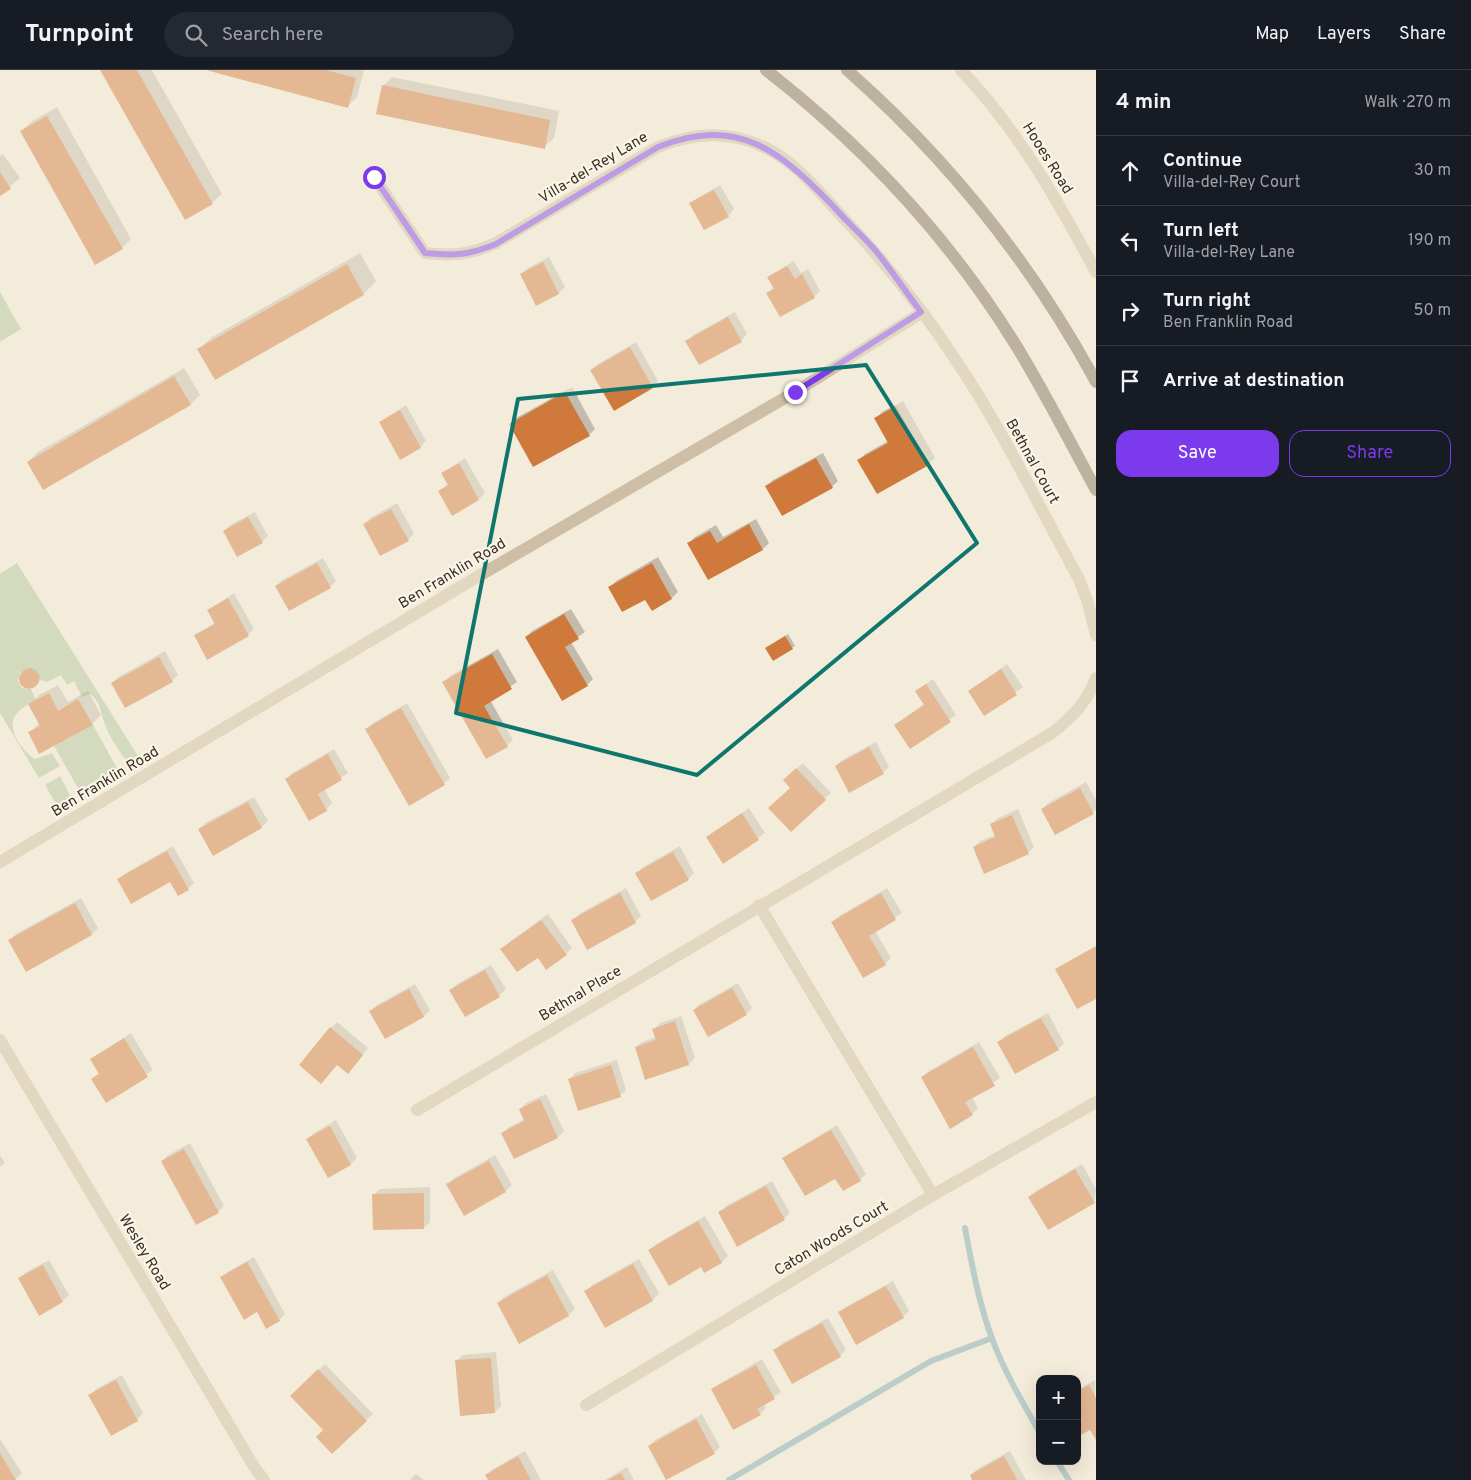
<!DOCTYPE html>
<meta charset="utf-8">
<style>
:root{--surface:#171b24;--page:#242831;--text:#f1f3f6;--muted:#9ea1a6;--line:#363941;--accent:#7c3aed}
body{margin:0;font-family:Overpass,sans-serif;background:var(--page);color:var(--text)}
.controls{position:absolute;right:15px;bottom:15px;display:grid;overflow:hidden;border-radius:10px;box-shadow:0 5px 20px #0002}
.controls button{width:45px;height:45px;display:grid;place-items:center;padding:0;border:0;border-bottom:1px solid var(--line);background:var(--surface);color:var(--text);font:25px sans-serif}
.stop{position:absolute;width:15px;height:15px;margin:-11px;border:4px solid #7c3aed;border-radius:50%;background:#fff}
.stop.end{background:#7c3aed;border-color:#fff;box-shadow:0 1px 5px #0008}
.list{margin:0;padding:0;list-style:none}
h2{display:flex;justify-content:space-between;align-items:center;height:65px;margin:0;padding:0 20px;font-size:21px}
h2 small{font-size:16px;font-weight:400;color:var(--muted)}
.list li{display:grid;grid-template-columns:32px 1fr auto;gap:15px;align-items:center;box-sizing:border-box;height:70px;padding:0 20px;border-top:1px solid var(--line)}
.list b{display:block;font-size:19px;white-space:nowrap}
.list p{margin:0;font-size:16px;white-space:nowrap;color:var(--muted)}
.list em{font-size:16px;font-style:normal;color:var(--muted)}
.actions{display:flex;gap:10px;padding:15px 20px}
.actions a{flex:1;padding:11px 0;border:1px solid var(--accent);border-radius:15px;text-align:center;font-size:18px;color:var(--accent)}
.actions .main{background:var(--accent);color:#fff}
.icon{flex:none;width:28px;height:28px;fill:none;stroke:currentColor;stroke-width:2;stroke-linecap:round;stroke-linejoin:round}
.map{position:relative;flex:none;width:1096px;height:1410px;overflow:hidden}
header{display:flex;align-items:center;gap:30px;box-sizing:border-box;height:70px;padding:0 25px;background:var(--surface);border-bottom:1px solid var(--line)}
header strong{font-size:24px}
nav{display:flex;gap:28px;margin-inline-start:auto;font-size:18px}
.search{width:350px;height:45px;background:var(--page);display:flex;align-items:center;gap:12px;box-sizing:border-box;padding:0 18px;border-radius:28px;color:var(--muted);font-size:19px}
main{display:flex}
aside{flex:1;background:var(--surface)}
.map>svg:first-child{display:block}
.green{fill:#aec499}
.shadow{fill:#0003}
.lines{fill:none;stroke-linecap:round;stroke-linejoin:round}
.stream{stroke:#77a7b3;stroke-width:6}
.building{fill:#d0793c}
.minor{stroke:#cdbea5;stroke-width:12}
.primary{stroke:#7b6957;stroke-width:12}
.route{stroke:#7c3aed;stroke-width:6}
.marked{fill:none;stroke:#0f766e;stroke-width:4;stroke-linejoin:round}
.labels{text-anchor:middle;stroke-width:4.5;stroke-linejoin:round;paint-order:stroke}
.street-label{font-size:15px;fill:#382f27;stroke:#fbf5e7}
</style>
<header>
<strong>Turnpoint</strong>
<div class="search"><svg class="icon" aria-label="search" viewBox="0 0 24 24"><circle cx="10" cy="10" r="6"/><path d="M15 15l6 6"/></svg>Search here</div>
<nav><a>Map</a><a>Layers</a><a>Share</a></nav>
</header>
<main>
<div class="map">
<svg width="1096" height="1410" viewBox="0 0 1096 1410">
<rect width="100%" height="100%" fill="#f4ecda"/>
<!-- green -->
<g class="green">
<polygon points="0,222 21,259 0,272"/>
<path d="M17 493 143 694 134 699C124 690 108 665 104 652 100 641 101 632 90 624L82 627 74 611 67 615 61 605 47 612 40 610 35 601 27 599 20 603 18 611 22 618 31 619 36 630C29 634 16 640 13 650 10 665 24 682 35 689L52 683 60 696 39 708 0 643V504Z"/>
<polygon points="93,655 117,698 119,708 88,726 79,720 54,676"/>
<polygon points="60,706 72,729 71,735 61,742 45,715"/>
</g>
<!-- shadow -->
<g class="shadow">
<polygon points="101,0 152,0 222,124 212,133"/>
<polygon points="209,0 364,0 357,27 348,36"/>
<polygon points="392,7 559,41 554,68 544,77 383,16"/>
<polygon points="57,37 131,169 122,178 21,62 31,52"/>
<polygon points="3,84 20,108 0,125 0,86"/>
<polygon points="720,115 734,139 728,146 691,134 697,128"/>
<polygon points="360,183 376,211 364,224 215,308 199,279 212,267"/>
<polygon points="549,187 565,217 559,223 537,234 521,204 528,198"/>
<polygon points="794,191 801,203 808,199 820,221 814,227 768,223 774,217 769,207"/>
<polygon points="735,242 747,264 741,271 687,271 693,265"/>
<polygon points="636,272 658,311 652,317 592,300 598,294"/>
<polygon points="184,298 200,325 191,334 44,419 28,392 38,382"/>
<polygon points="572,317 595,359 589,365 510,354 516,348"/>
<polygon points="903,331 935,388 928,394 877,422 859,390 865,384 888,371 876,349 882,342"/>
<polygon points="406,335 426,371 420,377 380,352"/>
<polygon points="823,383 838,411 832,417 767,416 773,410"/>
<polygon points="465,388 485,423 479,429 452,444 440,421 449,413 443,403"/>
<polygon points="397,433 414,463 408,470 364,455 370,448"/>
<polygon points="255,442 268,466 262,472 224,461 230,455"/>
<polygon points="756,449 769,473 763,479 708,509 689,473 695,467 716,455 723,467"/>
<polygon points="658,487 678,522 672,528 645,528 610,518 616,511"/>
<polygon points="323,488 336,511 330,517 276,517 282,510"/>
<polygon points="234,523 254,559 248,565 196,566 215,552 209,540"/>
<polygon points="571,539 585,562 571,572 593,609 587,615 526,567 532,561"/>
<polygon points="788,564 795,576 792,578 766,578"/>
<polygon points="498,579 517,612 490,630 513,670 507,676 444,613 450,606"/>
<polygon points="165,581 178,605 172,611 112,613 118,607"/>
<polygon points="1007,594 1023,617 985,644 970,621"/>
<circle cx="30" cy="608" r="10"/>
<polygon points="933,609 956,645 910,677 895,655 924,634 916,621"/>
<polygon points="58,615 68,632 88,621 101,645 92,654 30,663 39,653 30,635 39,625"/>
<polygon points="407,633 450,708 444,714 367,659 373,653"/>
<polygon points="876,672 889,697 883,703 850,721 836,696 842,690"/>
<polygon points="334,679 348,703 324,719 332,733 326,740 286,709 292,703"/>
<polygon points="803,693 831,723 791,761 792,718 785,710"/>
<polygon points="1086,712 1096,730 1096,740 1056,764 1042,740 1048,733"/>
<polygon points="254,727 268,751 262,757 199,760 205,753"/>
<polygon points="749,738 765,763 723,792 707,767"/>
<polygon points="1018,739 1034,777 1028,783 974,777 980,771 996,765 991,754 998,748"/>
<polygon points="173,776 194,813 188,819 178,825 170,810 118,810 124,804"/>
<polygon points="680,776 694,803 688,809 637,803 643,797"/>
<polygon points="626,818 641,846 635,852 573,850 579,844"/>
<polygon points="887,818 902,843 875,861 891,888 885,894 833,852 839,846"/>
<polygon points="81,828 98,858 92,864 26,900 10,870 16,864"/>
<polygon points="548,844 572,878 566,884 538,886 502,879"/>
<polygon points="491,895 506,919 499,926 466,946 451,921 457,914"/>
<polygon points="738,913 752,938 746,944 694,940 700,934"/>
<polygon points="415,914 430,940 424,946 385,967 371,941 377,935"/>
<polygon points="1048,943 1064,973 1058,979 999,972 1005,966"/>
<polygon points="681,946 695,988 689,994 636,978 642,972 656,967 654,959 660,953"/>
<polygon points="337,952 368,978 354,996 331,958"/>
<polygon points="131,963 153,1000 106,1031 93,1009 100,1002 92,990"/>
<polygon points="979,972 1000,1008 972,1027 978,1038 972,1044 922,1007 929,1001"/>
<polygon points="617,990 626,1020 620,1026 569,1010 575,1003"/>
<polygon points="546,1024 564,1061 558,1067 515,1088 503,1063 509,1057 525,1049 520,1039 526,1033"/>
<polygon points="336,1050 357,1088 351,1094 328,1106 307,1069 314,1063"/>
<polygon points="837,1055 866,1104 860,1110 784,1089 790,1083"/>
<polygon points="190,1073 224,1136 218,1142 197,1154 162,1092 168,1085"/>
<polygon points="0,1085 5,1093 0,1097"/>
<polygon points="495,1085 512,1115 506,1121 448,1114 454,1108"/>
<polygon points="1082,1094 1096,1119 1094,1132 1029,1127 1036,1121"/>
<polygon points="772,1111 790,1143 784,1149 720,1143 726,1136"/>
<polygon points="430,1117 430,1152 424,1158 374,1125 380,1119"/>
<polygon points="705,1146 728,1186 722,1192 705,1202 701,1196 650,1180 656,1174"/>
<polygon points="254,1187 285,1244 279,1250 257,1241 222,1208 228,1202"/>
<polygon points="639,1189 659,1223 653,1230 605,1256 586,1221 592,1215"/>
<polygon points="49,1190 69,1225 63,1231 20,1208 26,1202"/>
<polygon points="553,1200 575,1239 569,1245 520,1272 498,1233 504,1227"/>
<polygon points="893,1211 909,1241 903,1247 840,1243 846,1237"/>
<polygon points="828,1248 846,1280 840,1286 775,1280 781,1274"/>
<polygon points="496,1282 501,1336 495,1342 456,1291 463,1285"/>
<polygon points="762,1289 781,1322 764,1334 766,1338 760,1344 712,1320 719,1314"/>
<polygon points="325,1294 373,1344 332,1383 324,1360 292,1326"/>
<polygon points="122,1305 143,1343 137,1350 90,1325 96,1319"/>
<polygon points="1095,1310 1096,1368 1091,1358 1077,1366 1077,1320"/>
<polygon points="702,1344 720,1377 714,1383 649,1376 655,1370"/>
<polygon points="0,1369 22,1403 15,1410 0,1410"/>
<polygon points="525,1381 541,1410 489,1410 486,1405 493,1399"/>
<polygon points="1010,1381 1026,1410 974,1410 971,1405 977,1399"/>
<polygon points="627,1397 634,1410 605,1410"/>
<polygon points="416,1404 424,1410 410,1410"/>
</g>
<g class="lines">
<!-- stream -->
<g class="stream">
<path d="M965 1158C972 1195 979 1235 993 1271 1005 1303 1023 1333 1040 1363"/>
<polyline points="1057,1391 1069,1410"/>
<polyline points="729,1410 931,1291 992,1268"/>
</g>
</g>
<!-- building -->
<g class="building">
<polygon points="100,0 137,0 213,134 185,150"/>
<polygon points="206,0 326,0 356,8 348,38"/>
<polygon points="382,15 550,50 545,79 376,44"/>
<polygon points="47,46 123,179 95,195 20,61"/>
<polygon points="0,102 11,119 0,126"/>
<polygon points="714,120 729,147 704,160 689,133"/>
<polygon points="543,192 559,224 536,236 520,204"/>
<polygon points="347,194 364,225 215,310 197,279"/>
<polygon points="787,196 795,209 802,204 815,228 780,247 766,223 774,219 767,207"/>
<polygon points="728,247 742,272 699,295 685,271"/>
<polygon points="630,277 653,318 614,341 590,300"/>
<polygon points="174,306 191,335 43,420 27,392"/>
<polygon points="565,322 590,366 533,397 509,354"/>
<polygon points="896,336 929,395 877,424 857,390 888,373 874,348"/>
<polygon points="400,340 421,378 400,390 379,352"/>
<polygon points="816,388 833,418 782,446 765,416"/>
<polygon points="459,393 479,430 452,446 438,421 448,415 441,403"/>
<polygon points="391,439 409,471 380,486 363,454"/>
<polygon points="248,447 263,473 237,487 223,461"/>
<polygon points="749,454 763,480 708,510 687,473 710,461 717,473"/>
<polygon points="317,493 331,518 289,541 275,516"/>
<polygon points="652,493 672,529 652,541 645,530 622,542 608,517"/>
<polygon points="228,528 249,566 207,590 194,565 215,554 207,540"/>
<polygon points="564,544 579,569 565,577 588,616 562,631 525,567"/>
<polygon points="785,566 793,579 773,591 765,578"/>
<polygon points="492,584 512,619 484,636 508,677 486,689 442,612"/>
<polygon points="159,587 173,612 125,638 111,613"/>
<circle cx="29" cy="609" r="10"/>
<polygon points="1001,599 1017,625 984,646 968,621"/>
<polygon points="926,614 951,652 910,679 894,655 924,635 915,621"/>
<polygon points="49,623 58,641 78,629 93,655 39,684 28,662 40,656 28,634"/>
<polygon points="401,638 445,715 409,736 365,659"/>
<polygon points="869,677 884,704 849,723 835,696"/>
<polygon points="328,684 342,710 318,724 327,741 309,751 285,709"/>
<polygon points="796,698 826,730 791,762 768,738 790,718 783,710"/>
<polygon points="1080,718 1094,744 1055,765 1041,739"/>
<polygon points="248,732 262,758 213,786 198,759"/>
<polygon points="742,743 759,770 723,794 706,767"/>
<polygon points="1012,745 1029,784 984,804 973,777 995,767 990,754"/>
<polygon points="167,781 189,820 178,826 170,812 131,834 117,809"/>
<polygon points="673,782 689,810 651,831 635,803"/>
<polygon points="620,823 636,853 587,880 571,850"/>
<polygon points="881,823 896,850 869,866 886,895 863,908 831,852"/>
<polygon points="75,833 92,865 26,902 8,870"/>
<polygon points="541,850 567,885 546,900 538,888 517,902 500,879"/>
<polygon points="1096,876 1096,929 1077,939 1055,899"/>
<polygon points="485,900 500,927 465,947 449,920"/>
<polygon points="732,918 747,945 708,967 693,940"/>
<polygon points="409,919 424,947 385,969 369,941"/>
<polygon points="1041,948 1059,980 1015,1004 997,972"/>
<polygon points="675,951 689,995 645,1010 635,977 656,970 652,959"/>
<polygon points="330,957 363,985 348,1004 337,995 321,1014 299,995"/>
<polygon points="124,968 148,1007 106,1033 91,1009 99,1004 90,989"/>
<polygon points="973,977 995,1016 965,1032 973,1045 950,1059 921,1007"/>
<polygon points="611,995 621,1027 578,1041 568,1009"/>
<polygon points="540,1029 558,1068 514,1089 501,1063 524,1051 519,1039"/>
<polygon points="330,1056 351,1095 328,1108 306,1069"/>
<polygon points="831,1060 861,1111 843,1121 835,1109 805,1126 782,1088"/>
<polygon points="184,1079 219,1143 196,1155 161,1091"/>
<polygon points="489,1091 506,1122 464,1146 446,1114"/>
<polygon points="1075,1099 1095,1133 1048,1160 1028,1127"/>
<polygon points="766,1116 785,1150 737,1177 718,1142"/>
<polygon points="424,1123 424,1159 373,1160 372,1124"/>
<polygon points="698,1151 722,1193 704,1203 701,1197 669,1216 648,1180"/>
<polygon points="247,1192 280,1251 266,1259 257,1242 244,1250 220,1207"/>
<polygon points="633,1194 653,1231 605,1258 584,1221"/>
<polygon points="43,1195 63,1232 39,1246 18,1208"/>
<polygon points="547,1205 569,1246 519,1274 497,1233"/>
<polygon points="886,1216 904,1248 856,1275 838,1242"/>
<polygon points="822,1253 841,1287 792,1314 773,1280"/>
<polygon points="491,1288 495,1343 460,1346 455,1290"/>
<polygon points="756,1295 775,1329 757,1339 761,1345 733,1360 711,1319"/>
<polygon points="318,1299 367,1351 332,1384 316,1367 323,1360 290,1326"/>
<polygon points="116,1310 138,1351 111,1366 88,1325"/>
<polygon points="1089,1315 1096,1328 1096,1370 1090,1360 1077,1367 1077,1321"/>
<polygon points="696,1349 715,1384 666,1410 648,1376"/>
<polygon points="0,1383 16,1410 0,1410"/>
<polygon points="518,1386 531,1410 488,1410 485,1405"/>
<polygon points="1004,1386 1017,1410 972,1410 970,1405"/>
<polygon points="621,1403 625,1410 608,1410"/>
</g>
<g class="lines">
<!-- minor -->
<g class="minor">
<path d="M961 0C1019 61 1056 128 1096 202"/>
<path d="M374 107 425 183C454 186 469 185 496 173L658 77C692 63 729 60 764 77 794 91 815 117 837 141 881 187 922 238 957 292 1003 360 1039 437 1079 509L1088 533 1096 565"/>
<polyline points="0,792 482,504 795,322 921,243"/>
<polyline points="759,835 933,1125"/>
<polyline points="0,970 253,1395 264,1410"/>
<path d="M417 1040 1052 663C1072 647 1087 633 1096 608"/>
<polyline points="586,1335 933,1125 1096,1032"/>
</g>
<!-- primary -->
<g class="primary">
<path d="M766 0C865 77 951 170 1017 277 1045 323 1070 372 1096 420"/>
<path d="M847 0C947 88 1032 194 1096 312"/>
</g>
</g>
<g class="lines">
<!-- route -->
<path class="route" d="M374 107 425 183C454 186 469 185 496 174L658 77C738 45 780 81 834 137 847 152 863 166 876 181 892 201 906 222 921 242L795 322"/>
</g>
<!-- marked area -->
<path d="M0 0H1096V1410H0ZM866 295 977 473 697 705 456 643 518 329Z" fill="#f4ecda" fill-opacity=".55" fill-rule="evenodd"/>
<path class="marked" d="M866 295 977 473 697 705 456 643 518 329Z"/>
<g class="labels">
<!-- street labels -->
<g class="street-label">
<text transform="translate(1048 88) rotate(58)" y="5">Hooes Road</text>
<text transform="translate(593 97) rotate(-31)" y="5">Villa-del-Rey Lane</text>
<text transform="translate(1033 391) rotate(61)" y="5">Bethnal Court</text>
<text transform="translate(452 503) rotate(-31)" y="5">Ben Franklin Road</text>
<text transform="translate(105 711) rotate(-31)" y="5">Ben Franklin Road</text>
<text transform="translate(580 923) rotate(-31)" y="5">Bethnal Place</text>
<text transform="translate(831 1168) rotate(-31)" y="5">Caton Woods Court</text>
<text transform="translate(145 1182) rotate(59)" y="5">Wesley Road</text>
</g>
</g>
</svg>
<div class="controls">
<button>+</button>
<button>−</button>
</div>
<div class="stop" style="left:374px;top:107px"></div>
<div class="stop end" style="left:795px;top:322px"></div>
</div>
<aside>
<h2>4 min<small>Walk · 270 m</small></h2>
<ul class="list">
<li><svg class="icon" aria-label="ahead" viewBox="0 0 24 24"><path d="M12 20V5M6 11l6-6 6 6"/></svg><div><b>Continue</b><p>Villa-del-Rey Court</p></div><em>30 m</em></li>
<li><svg class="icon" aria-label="left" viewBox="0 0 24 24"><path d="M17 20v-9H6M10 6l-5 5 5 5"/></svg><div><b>Turn left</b><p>Villa-del-Rey Lane</p></div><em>190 m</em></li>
<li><svg class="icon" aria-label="right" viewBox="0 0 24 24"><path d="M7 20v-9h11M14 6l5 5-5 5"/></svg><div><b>Turn right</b><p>Ben Franklin Road</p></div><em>50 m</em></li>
<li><svg class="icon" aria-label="arrive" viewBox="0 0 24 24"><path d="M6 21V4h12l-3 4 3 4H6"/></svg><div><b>Arrive at destination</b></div></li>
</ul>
<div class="actions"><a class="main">Save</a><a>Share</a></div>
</aside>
</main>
